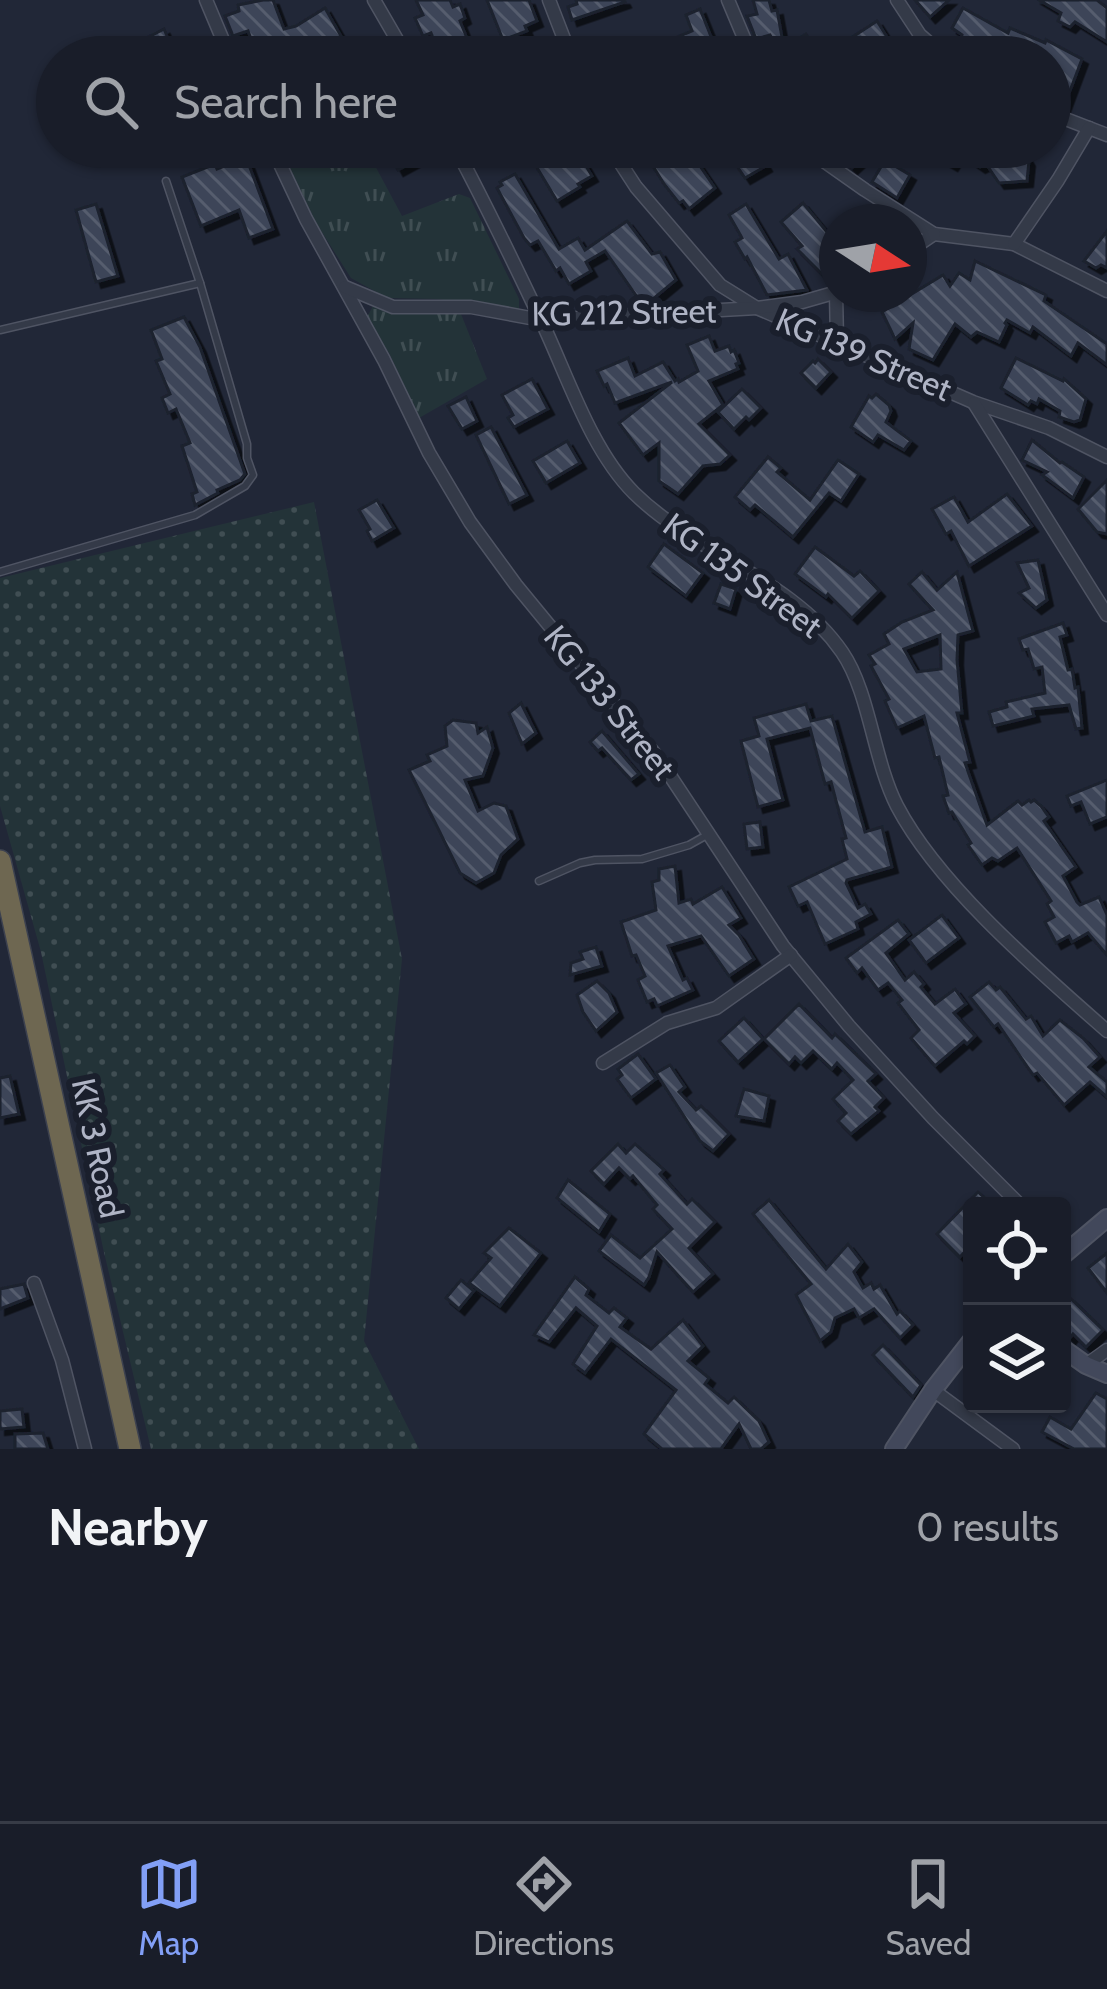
<!DOCTYPE html>
<style>
:root{--surface:#191d29;--page:#222631;--text:#f1f3f6;--muted:#9fa2a8;--line:#373b46;--accent:#829ff6}
body{margin:0;font-family:Cabin,sans-serif;background:var(--page);color:var(--text)}
.controls{position:absolute;right:36px;bottom:36px;display:grid;overflow:hidden;border-radius:12px;box-shadow:0 3px 9px #0004}
.controls button{width:108px;height:108px;display:grid;place-items:center;padding:0;border:0;border-bottom:3px solid var(--line);background:var(--surface);color:var(--text);font:60px sans-serif}
.compass{position:absolute;left:819px;top:204px;width:108px;height:108px;border-radius:50%;background:var(--surface);box-shadow:0 3px 9px #0004;rotate:102deg}
.list{margin:0;padding:0;list-style:none}
h2{display:flex;justify-content:space-between;align-items:center;height:156px;margin:0;padding:0 48px;font-size:51px}
h2 small{font-size:39px;font-weight:400;color:var(--muted)}
.icon{flex:none;width:66px;height:66px;fill:none;stroke:currentColor;stroke-width:2;stroke-linecap:round;stroke-linejoin:round}
.map{position:relative;flex:none;width:1107px;height:1449px;overflow:hidden}
.search{position:absolute;background:var(--surface);box-shadow:0 3px 9px #0004;left:36px;right:36px;top:36px;height:132px;display:flex;align-items:center;gap:30px;box-sizing:border-box;padding:0 42px;border-radius:66px;color:var(--muted);font-size:45px}
.sheet{height:372px;background:var(--surface)}
nav{display:flex;justify-content:space-around;align-items:center;box-sizing:border-box;height:168px;border-top:3px solid var(--line);background:var(--surface);font-size:33px;color:var(--muted)}
nav a{display:grid;justify-items:center;gap:6px}
nav .on{color:var(--accent)}
.map>svg:first-child{display:block}
.grass{fill:url(#grass-tufts)}
.park{fill:url(#park-dots)}
.building{fill:url(#building-back-hatch);stroke:#1c212e;stroke-width:3;fill-rule:evenodd;filter:url(#shadow)}
.lines{fill:none;stroke-linecap:round;stroke-linejoin:round}
.lane-casing{stroke:#4f5463;stroke-width:9}
.street-casing{stroke:#4f5463;stroke-width:15}
.secondary-casing{stroke:#4f5463;stroke-width:20}
.highway-casing{stroke:#3c414f;stroke-width:24}
.lane{stroke:#343a48;stroke-width:6}
.street{stroke:#343a48;stroke-width:12}
.secondary{stroke:#42485b;stroke-width:16}
.highway{stroke:#6e6751;stroke-width:21}
.labels{text-anchor:middle;stroke-width:12;stroke-linejoin:round;paint-order:stroke}
.street-label{font-size:33px;fill:#afb4c5;stroke:#1a1f2c}
</style>
<div class="map">
<svg width="1107" height="1449" viewBox="0 0 1107 1449">
<defs>
<pattern id="grass-tufts" width="24" height="20" patternUnits="userSpaceOnUse" patternTransform="scale(3)"><rect width="24" height="20" fill="#233338"/><path d="M3 7l-1-3M5 7V3M7 7l1-3M15 17l-1-3M17 17v-4M19 17l1-3" fill="none" stroke="#404e53"/></pattern>
<pattern id="park-dots" width="8" height="8" patternUnits="userSpaceOnUse" patternTransform="scale(3)"><rect width="8" height="8" fill="#233338"/><path d="M2 2h.1M6 6h.1" fill="none" stroke="#404e53" stroke-width="1.8" stroke-linecap="round"/></pattern>
<pattern id="building-back-hatch" width="6" height="6" patternUnits="userSpaceOnUse" patternTransform="scale(3)"><rect width="6" height="6" fill="#3d4558"/><path d="M-1 5l2 2M0 0l6 6M5-1l2 2" fill="none" stroke="#565d6e"/></pattern>
<filter id="shadow"><feDropShadow dx="5.5" dy="5.5" stdDeviation="0" flood-color="#0009"/></filter>
</defs>
<rect width="100%" height="100%" fill="#212737"/>
<!-- grass -->
<g class="grass">
<polygon points="280,147 365,147 402,216 459,194 470,198 519,299 519,309 513,310 437,299 387,298 351,278 316,223"/>
<path d="M373 306C390 316 438 312 461 314L487 379 419 418 389 353 366 319Z"/>
</g>
<!-- park -->
<polygon class="park" points="314,502 402,959 364,1341 419,1449 151,1449 103,1248 41,952 0,806 0,578"/>
<!-- building -->
<g class="building">
<polygon points="263,0 273,0 284,29 296,26 325,8 341,36 317,51 313,45 309,47 306,42 288,49 283,38 252,42 248,31 233,36 225,16 239,11 238,5"/>
<polygon points="416,0 450,0 453,7 460,4 465,18 460,21 473,53 466,57 441,57 431,33 423,36 415,18 423,15"/>
<polygon points="487,0 529,0 537,21 525,26 527,31 503,40"/>
<polygon points="576,0 624,0 625,2 572,20 568,7 577,4"/>
<polygon points="753,0 769,0 772,11 777,10 784,48 806,34 815,50 810,52 813,57 769,57 779,51 770,35 756,39 747,16 757,14"/>
<polygon points="915,0 949,0 930,17"/>
<polygon points="1039,0 1097,0 1107,8 1107,42 1075,22 1070,27 1058,21 1061,13"/>
<polygon points="963,8 1008,33 1010,28 1045,43 1046,40 1082,59 1064,107 1050,103 1050,57 991,57 961,39 962,35 952,28"/>
<polygon points="700,9 712,39 698,45 704,57 626,57 621,46 637,40 642,52 692,31 686,15"/>
<polygon points="877,21 896,51 887,57 863,57 851,38"/>
<polygon points="164,29 176,57 145,57 139,42"/>
<polygon points="386,147 419,147 424,156 398,170"/>
<polygon points="557,147 575,147 592,176 578,184 580,187 557,201 533,161"/>
<polygon points="641,147 687,147 715,188 689,209 683,201 679,203 664,184"/>
<polygon points="724,147 755,147 766,166 745,178"/>
<polygon points="830,147 875,147 852,168"/>
<polygon points="920,147 1021,147 1029,161 1027,181 999,183 986,164 980,167 960,153 952,165"/>
<polygon points="246,157 273,229 249,238 239,210 201,226 182,177 215,164 217,169"/>
<polygon points="885,160 910,175 897,198 872,182"/>
<polygon points="515,174 559,249 578,238 585,250 627,221 652,254 660,252 676,280 647,304 642,304 605,251 586,262 591,271 569,284 560,268 556,271 538,241 530,245 524,238 497,188 502,185 500,182"/>
<polygon points="803,203 827,232 837,222 837,263 824,276 797,249 802,246 781,222"/>
<polygon points="96,204 118,276 96,282 76,210"/>
<polygon points="746,204 779,259 788,254 807,290 767,295 747,257 745,259 735,242 742,238 729,215"/>
<polygon points="1107,231 1107,268 1101,265 1096,268 1084,261"/>
<polygon points="975,261 1046,295 1044,301 1107,344 1107,365 1078,343 1071,356 1033,327 1030,333 1007,320 1005,323 1007,325 999,342 977,332 971,337 955,324 933,360 909,349 913,323 895,339 882,312 943,275 950,286 959,273 970,280"/>
<polygon points="184,317 200,347 245,474 240,480 217,490 218,493 195,505 192,494 197,492 182,446 190,443 176,409 168,413 162,398 170,394 156,361 162,359 151,330"/>
<polygon points="709,336 715,351 729,346 731,352 734,350 739,363 736,364 738,369 709,381 723,405 699,424 730,455 720,464 703,466 678,494 659,481 659,443 643,455 619,423 672,382 615,403 607,384 604,386 597,371 628,358 635,376 663,362 675,381 678,379 679,382 698,371 687,345"/>
<polygon points="1016,358 1063,381 1064,379 1086,399 1080,420 1074,422 1059,417 1060,411 1039,399 1037,404 1031,401 1028,405 1001,388"/>
<polygon points="818,359 831,372 816,388 801,373 813,361 815,363"/>
<polygon points="532,379 548,409 514,427 508,418 513,415 502,395"/>
<polygon points="742,389 761,408 749,420 746,417 734,429 718,412"/>
<polygon points="876,394 889,405 891,411 886,422 911,441 904,450 878,435 873,442 851,427 869,396 872,398"/>
<polygon points="466,397 477,421 462,429 448,406"/>
<polygon points="491,427 527,495 509,504 476,435"/>
<polygon points="1032,440 1060,463 1062,462 1084,477 1073,498 1042,475 1047,472 1022,460"/>
<polygon points="567,441 580,463 546,483 533,461"/>
<polygon points="768,457 781,468 777,472 810,500 838,460 859,474 841,501 829,493 793,537 755,505 750,510 735,497"/>
<polygon points="1107,480 1107,534 1097,532 1078,509"/>
<polygon points="1007,494 1032,526 969,566 951,531 946,534 932,509 954,497 968,522"/>
<polygon points="377,500 394,528 372,541 367,531 370,529 359,510"/>
<polygon points="664,544 703,573 686,596 648,567"/>
<polygon points="815,547 854,576 860,571 879,591 852,618 828,594 826,597 795,574"/>
<polygon points="1038,560 1047,600 1036,608 1019,593 1029,588 1017,563"/>
<path d="M922 572 937 590 957 572 973 631 958 635 957 660 962 713H957L970 762 965 763 987 825 1018 801 1022 805 1029 800 1031 802 1034 800 1041 806 1049 817 1044 821 1076 867 1063 876 1077 902 1080 905 1099 897 1107 915V955L1088 933 1072 942 1069 936 1056 943 1045 922 1054 917 1047 904 1051 901 1017 848 998 861 992 858 982 865 968 845 971 843 952 812 949 813 943 796 948 795 939 757 935 758 924 716 897 728 885 701 889 699 871 666 875 664 869 655 889 644 884 634 902 622 933 610 909 584ZM940 635 941 669 917 672 904 649Z"/>
<polygon points="721,584 736,589 730,609 714,603"/>
<polygon points="1063,623 1067,635 1060,637 1068,670 1072,669 1075,688 1078,687 1082,728 1076,729 1069,705 1032,709 1034,716 993,726 989,712 1007,707 1006,702 1045,693 1042,667 1034,669 1028,649 1023,650 1019,639"/>
<polygon points="521,703 536,733 522,744 509,713"/>
<polygon points="806,704 811,721 832,716 865,832 882,827 892,867 847,880 846,883 858,908 865,904 871,914 856,922 858,929 825,944 807,902 798,906 789,887 847,859 842,839 846,838 831,782 825,784 810,728 767,739 783,800 758,807 741,741 759,736 754,718"/>
<polygon points="453,720 476,723 478,733 487,727 493,748 483,776 465,780 478,811 494,803 506,806 518,839 501,855 494,873 476,883 460,873 409,770 430,761 427,755 447,746 445,726"/>
<polygon points="602,731 639,774 631,780 602,748 598,751 590,742"/>
<polygon points="1107,780 1107,817 1090,824 1081,802 1071,806 1067,796"/>
<polygon points="760,822 763,847 747,849 744,824"/>
<polygon points="675,866 679,903 691,899 693,904 722,887 741,918 729,925 739,935 754,959 729,976 701,936 668,946 683,980 687,978 693,990 657,1006 654,999 647,1002 638,980 645,976 636,955 632,956 621,922 656,910 652,882 659,880 659,869"/>
<polygon points="942,915 959,938 926,963 909,940"/>
<polygon points="898,920 909,934 886,953 905,980 914,972 924,984 921,987 935,1004 955,989 966,1004 954,1013 975,1036 967,1044 964,1041 935,1066 911,1038 919,1030 898,1003 902,1000 888,983 878,990 862,968 857,973 846,958"/>
<polygon points="596,947 602,966 570,975 571,963 583,959 580,952"/>
<polygon points="597,981 609,993 617,1012 596,1031 583,1012 577,995"/>
<polygon points="989,982 996,990 1000,987 1026,1019 1031,1016 1043,1036 1060,1020 1083,1038 1100,1057 1089,1067 1107,1082 1107,1097 1090,1082 1064,1105 1037,1073 1033,1075 998,1024 994,1027 970,997"/>
<polygon points="799,1004 832,1038 835,1034 876,1074 868,1081 884,1098 875,1107 879,1111 851,1134 838,1121 846,1113 833,1099 853,1080 837,1063 832,1069 813,1051 801,1063 795,1057 789,1064 764,1039"/>
<polygon points="744,1018 763,1039 738,1062 719,1041"/>
<polygon points="638,1054 656,1079 631,1098 617,1079 622,1075 618,1069"/>
<polygon points="670,1065 685,1087 679,1092 696,1110 701,1106 729,1134 713,1151 700,1141 656,1073"/>
<polygon points="10,1076 19,1114 0,1118 0,1078"/>
<polygon points="744,1089 769,1096 764,1121 736,1116"/>
<polygon points="618,1144 626,1153 635,1144 664,1170 660,1174 687,1204 692,1199 715,1222 689,1248 713,1274 693,1292 657,1252 649,1277 644,1285 599,1251 611,1235 640,1258 672,1229 653,1209 657,1205 633,1176 630,1179 619,1168 604,1184 591,1171"/>
<polygon points="568,1180 610,1214 599,1232 557,1198"/>
<polygon points="978,1192 987,1200 981,1206 972,1206 972,1244 960,1257 937,1234"/>
<polygon points="769,1200 826,1269 848,1244 862,1262 854,1272 863,1288 871,1283 874,1289 880,1285 897,1314 900,1311 913,1325 900,1338 874,1309 859,1318 854,1309 835,1318 831,1332 820,1341 796,1295 811,1284 753,1214"/>
<polygon points="509,1228 541,1253 500,1306 469,1283 491,1258 484,1253"/>
<polygon points="1107,1253 1107,1293 1088,1268"/>
<polygon points="575,1277 589,1289 586,1295 609,1313 614,1308 627,1318 620,1327 651,1349 683,1320 703,1346 688,1361 709,1378 705,1384 728,1403 734,1397 759,1421 769,1442 761,1449 751,1449 739,1424 721,1449 662,1449 644,1434 676,1390 611,1339 585,1373 573,1364 597,1326 576,1308 549,1342 534,1335"/>
<polygon points="461,1280 474,1291 459,1309 446,1298"/>
<polygon points="24,1284 28,1298 0,1309 0,1289"/>
<polygon points="1069,1297 1103,1330 1086,1347 1073,1334 1070,1338 1062,1330 1062,1305"/>
<polygon points="883,1345 921,1385 913,1397 873,1355"/>
<polygon points="1096,1393 1107,1399 1107,1449 1074,1449 1042,1432 1050,1417 1071,1429"/>
<polygon points="22,1409 24,1427 0,1429 0,1411"/>
<polygon points="43,1433 48,1449 15,1449 15,1434"/>
</g>
<g class="lines">
<defs>
<g id="lane">
<polyline points="0,330 200,283"/>
<polyline points="0,572 195,515 245,486 253,475 247,458 247,444 200,283 166,181"/>
<polyline points="539,881 580,863 595,860 642,859 689,845 707,835"/>
</g>
<g id="street">
<polyline points="206,0 230,57"/>
<polyline points="374,0 407,57"/>
<polyline points="549,0 571,57"/>
<polyline points="728,0 752,57"/>
<polyline points="897,0 920,35 945,57"/>
<polyline points="1050,113 1107,135"/>
<polyline points="272,147 306,219 384,360 429,453 470,522 516,585 659,759 783,946 849,1026 933,1118 1021,1206"/>
<path d="M455 147C485 203 513 261 540 318 567 374 590 449 634 493 696 554 793 580 842 652 870 693 873 759 897 806 939 886 1039 971 1107 1031"/>
<polyline points="610,147 636,187 720,285 757,308 973,402 1049,428 1107,457"/>
<polyline points="809,147 821,159 865,190 934,234 1014,244 1107,291"/>
<polyline points="1014,244 1058,180 1089,128"/>
<polyline points="909,251 934,234"/>
<polyline points="345,287 393,307 471,307 541,320 757,308 802,302 837,292"/>
<polyline points="836,293 837,341"/>
<polyline points="974,403 1107,615"/>
<polyline points="603,1063 667,1023 716,1008 791,955"/>
<polyline points="34,1283 62,1360 85,1449"/>
<polyline points="1086,1365 1107,1350"/>
<polyline points="933,1390 1013,1449"/>
</g>
<g id="secondary">
<polyline points="1062,1256 1107,1218"/>
<polyline points="1062,1348 1086,1365 1107,1374"/>
<polyline points="894,1449 933,1390 972,1340"/>
</g>
<polyline id="highway" points="0,861 130,1449"/>
</defs>
<!-- lane casing -->
<use href="#lane" class="lane-casing"/>
<!-- street casing -->
<use href="#street" class="street-casing"/>
<!-- secondary casing -->
<use href="#secondary" class="secondary-casing"/>
<!-- highway casing -->
<use href="#highway" class="highway-casing"/>
<!-- lane -->
<use href="#lane" class="lane"/>
<!-- street -->
<use href="#street" class="street"/>
<!-- secondary -->
<use href="#secondary" class="secondary"/>
<!-- highway -->
<use href="#highway" class="highway"/>
</g>
<g class="labels">
<!-- street labels -->
<g class="street-label">
<text transform="translate(624 312) rotate(-1)" y="12">KG 212 Street</text>
<text transform="translate(864 354) rotate(23)" y="12">KG 139 Street</text>
<text transform="translate(743 575) rotate(36)" y="12">KG 135 Street</text>
<text transform="translate(610 702) rotate(51)" y="12">KG 133 Street</text>
<text transform="translate(98 1148) rotate(78)" y="12">KK 3 Road</text>
</g>
</g>
</svg>
<div class="controls">
<button><svg class="icon" aria-label="locate" viewBox="0 0 24 24"><circle cx="12" cy="12" r="6"/><path d="M12 2v4M12 18v4M2 12h4M18 12h4"/></svg></button>
<button><svg class="icon" aria-label="layers" viewBox="0 0 24 24"><path d="M12 4l9 5-9 5-9-5zM3 14l9 5 9-5"/></svg></button>
</div>
<svg class="compass" viewBox="-18 -18 36 36"><path d="M0-13l5 13h-10z" fill="#e53935"/><path d="M0 13l5-13h-10z" fill="#9fa2a8"/></svg>
<div class="search"><svg class="icon" aria-label="search" viewBox="0 0 24 24"><circle cx="10" cy="10" r="6"/><path d="M15 15l6 6"/></svg>Search here</div>
</div>
<section class="sheet">
<h2>Nearby<small>0 results</small></h2>
<ul class="list">
</ul>
</section>
<nav>
<a class="on"><svg class="icon" aria-label="map" viewBox="0 0 24 24"><path d="M3 6l6-2 6 2 6-2v14l-6 2-6-2-6 2zM9 4v14M15 6v14"/></svg>Map</a>
<a><svg class="icon" aria-label="directions" viewBox="0 0 24 24"><path d="M12 3l9 9-9 9-9-9zM9 14v-3h6M13 9l2 2-2 2"/></svg>Directions</a>
<a><svg class="icon" aria-label="saved" viewBox="0 0 24 24"><path d="M7 4h10v16l-5-4-5 4z"/></svg>Saved</a>
</nav>
